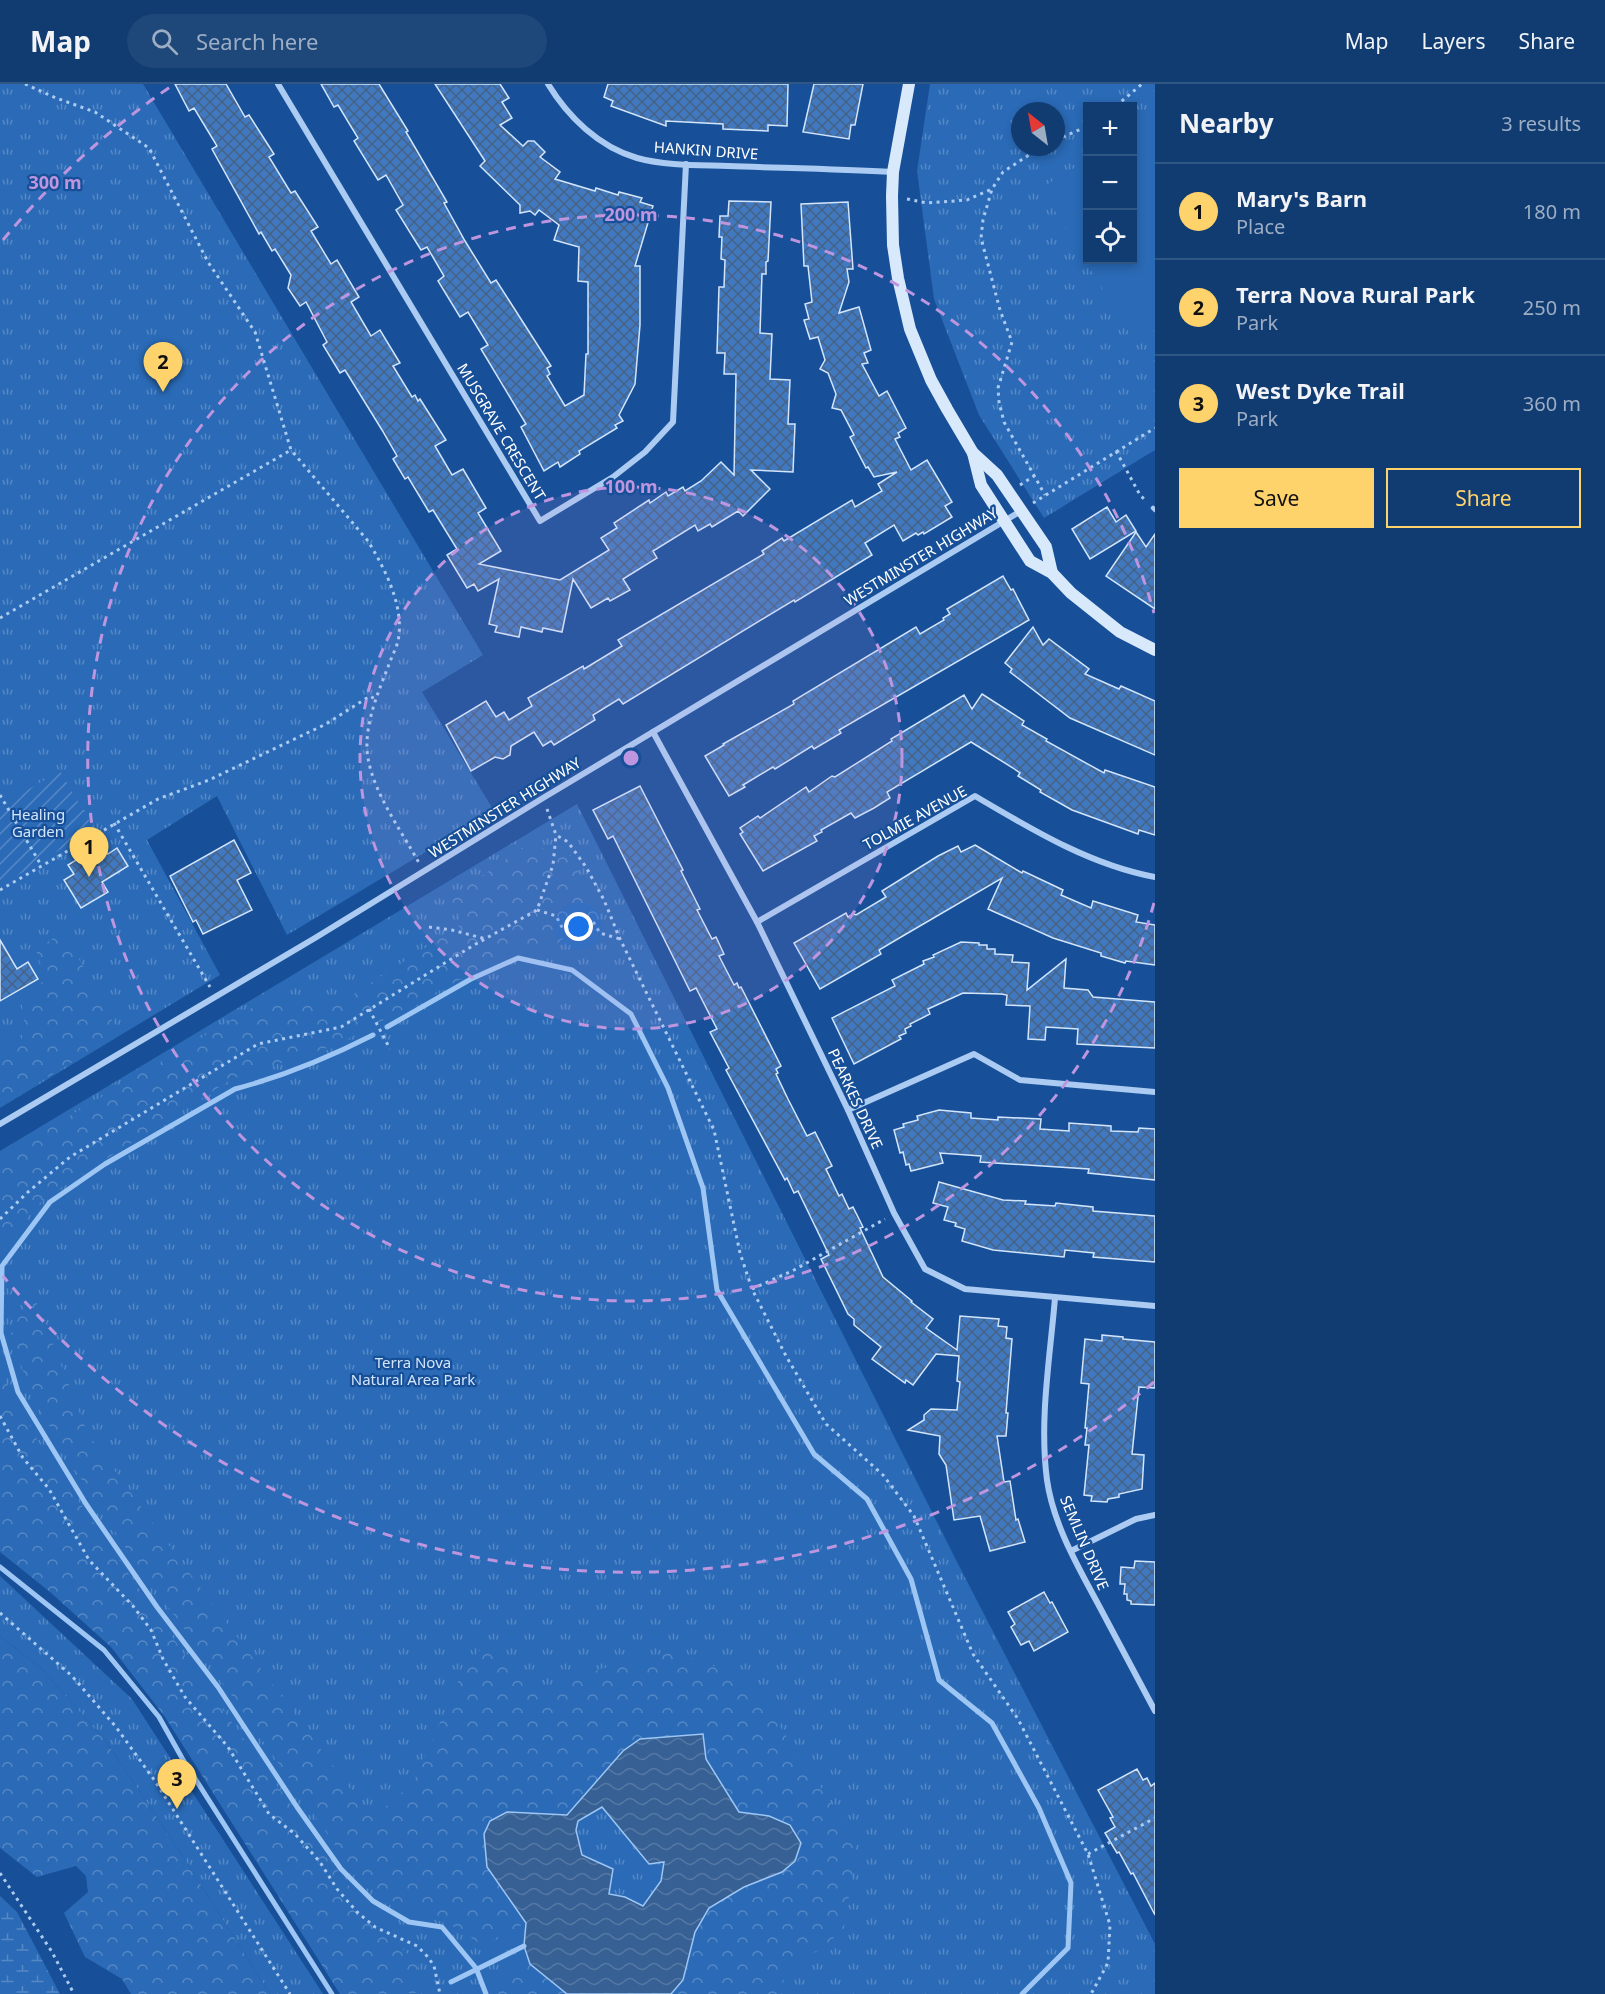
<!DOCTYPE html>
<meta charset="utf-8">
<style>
:root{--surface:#113c72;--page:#1e477a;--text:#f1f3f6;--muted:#9cadc4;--line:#305684;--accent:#ffd36b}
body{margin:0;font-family:"Noto Sans",sans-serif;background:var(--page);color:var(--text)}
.controls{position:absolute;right:18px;top:18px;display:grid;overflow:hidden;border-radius:0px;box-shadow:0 3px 9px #0003}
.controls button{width:54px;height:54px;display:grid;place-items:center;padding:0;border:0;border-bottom:2px solid var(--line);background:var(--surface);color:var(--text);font:30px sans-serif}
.compass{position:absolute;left:1011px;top:18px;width:54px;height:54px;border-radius:50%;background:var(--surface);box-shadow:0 3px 9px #0003;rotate:329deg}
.you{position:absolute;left:579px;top:843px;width:21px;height:21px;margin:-15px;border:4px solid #fff;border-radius:50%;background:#1a73e8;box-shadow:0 0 0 9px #1a73e833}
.badge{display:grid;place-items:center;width:39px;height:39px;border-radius:50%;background:var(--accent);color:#111;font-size:20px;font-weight:700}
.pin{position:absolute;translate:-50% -50px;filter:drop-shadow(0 2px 3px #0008)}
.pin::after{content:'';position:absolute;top:32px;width:21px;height:18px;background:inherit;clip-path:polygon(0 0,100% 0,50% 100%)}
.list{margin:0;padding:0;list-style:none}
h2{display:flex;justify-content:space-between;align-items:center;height:78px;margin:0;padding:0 24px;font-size:26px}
h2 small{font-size:20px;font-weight:400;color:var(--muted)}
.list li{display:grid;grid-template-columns:39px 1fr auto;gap:18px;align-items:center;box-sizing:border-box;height:96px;padding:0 24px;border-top:2px solid var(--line)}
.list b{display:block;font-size:22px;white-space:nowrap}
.list p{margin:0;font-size:20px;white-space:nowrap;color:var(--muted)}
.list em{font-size:20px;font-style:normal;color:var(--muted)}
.actions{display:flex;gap:12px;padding:18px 24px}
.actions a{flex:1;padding:14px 0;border:2px solid var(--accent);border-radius:0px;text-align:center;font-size:21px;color:var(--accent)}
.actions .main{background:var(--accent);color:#111}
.icon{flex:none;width:33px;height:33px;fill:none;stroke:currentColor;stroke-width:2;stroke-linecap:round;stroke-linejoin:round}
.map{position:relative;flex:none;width:1155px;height:1910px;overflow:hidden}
header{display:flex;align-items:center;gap:36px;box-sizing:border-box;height:84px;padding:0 30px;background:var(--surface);border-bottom:2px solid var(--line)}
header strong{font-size:28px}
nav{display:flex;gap:33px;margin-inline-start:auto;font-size:21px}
.search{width:420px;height:54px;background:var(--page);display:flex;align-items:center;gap:15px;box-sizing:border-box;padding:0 21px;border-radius:33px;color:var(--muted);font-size:22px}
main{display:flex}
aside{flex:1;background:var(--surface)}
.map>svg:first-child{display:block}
.grass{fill:url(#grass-tufts);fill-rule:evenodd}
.forest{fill:url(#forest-crowns)}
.wetland{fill:url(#wetland-marsh)}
.garden{fill:url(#garden-furrows)}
.pitch{fill:#2a6ab6}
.water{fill:url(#water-waves);stroke:#9dc6f4;stroke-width:1.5;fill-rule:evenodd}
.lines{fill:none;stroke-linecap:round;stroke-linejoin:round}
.stream{stroke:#9dc6f4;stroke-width:5}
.building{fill:url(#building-cross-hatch);stroke:#d2e5fc;stroke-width:1.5}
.path{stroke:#abcbf2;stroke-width:3;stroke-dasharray:3 4.5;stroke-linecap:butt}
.lane{stroke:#abcbf2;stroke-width:4.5}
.street{stroke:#abcbf2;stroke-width:6}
.secondary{stroke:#d9e9fc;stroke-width:12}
.ring{fill:none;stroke:#bd96df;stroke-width:3;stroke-dasharray:10 8}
.labels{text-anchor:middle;stroke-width:4.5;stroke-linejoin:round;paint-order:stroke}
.street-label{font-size:15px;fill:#fff;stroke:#175098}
.park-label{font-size:15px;fill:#d2e5fc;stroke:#175098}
.centre{fill:#bd96df;stroke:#175098;stroke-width:3}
.ring-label{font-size:18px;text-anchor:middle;font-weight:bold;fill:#bd96df;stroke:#175098;stroke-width:4.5;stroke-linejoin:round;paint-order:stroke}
</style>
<header>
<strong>Map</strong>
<div class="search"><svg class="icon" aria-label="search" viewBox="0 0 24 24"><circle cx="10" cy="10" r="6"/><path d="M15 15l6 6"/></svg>Search here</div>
<nav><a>Map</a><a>Layers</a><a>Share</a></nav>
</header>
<main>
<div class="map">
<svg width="1155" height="1910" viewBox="0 0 1155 1910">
<defs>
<pattern id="grass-tufts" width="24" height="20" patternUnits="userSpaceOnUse" patternTransform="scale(1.5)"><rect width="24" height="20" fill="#2a6ab6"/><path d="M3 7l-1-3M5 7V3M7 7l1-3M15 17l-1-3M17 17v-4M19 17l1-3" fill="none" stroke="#5588c5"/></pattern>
<pattern id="forest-crowns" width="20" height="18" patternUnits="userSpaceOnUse" patternTransform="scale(1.5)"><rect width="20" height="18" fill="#2a6ab6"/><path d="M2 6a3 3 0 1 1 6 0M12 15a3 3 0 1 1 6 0" fill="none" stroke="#5588c5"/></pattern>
<pattern id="wetland-marsh" width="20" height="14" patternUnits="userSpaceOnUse" patternTransform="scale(1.5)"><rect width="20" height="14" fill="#2a6ab6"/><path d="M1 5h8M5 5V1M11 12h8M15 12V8" fill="none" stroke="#5588c5"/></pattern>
<pattern id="garden-furrows" width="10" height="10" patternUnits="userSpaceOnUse" patternTransform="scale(1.5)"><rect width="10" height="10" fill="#2a6ab6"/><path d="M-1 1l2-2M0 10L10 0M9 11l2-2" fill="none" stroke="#5588c5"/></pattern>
<pattern id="water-waves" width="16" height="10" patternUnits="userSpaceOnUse" patternTransform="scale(1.5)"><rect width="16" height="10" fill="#376094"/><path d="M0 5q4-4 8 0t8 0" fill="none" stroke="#5578a4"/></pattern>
<pattern id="building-cross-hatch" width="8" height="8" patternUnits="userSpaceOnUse" patternTransform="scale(1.5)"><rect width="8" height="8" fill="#4079c0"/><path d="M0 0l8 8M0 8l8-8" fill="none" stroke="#466286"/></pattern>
</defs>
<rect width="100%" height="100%" fill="#175098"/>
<!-- grass -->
<g class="grass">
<polygon points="0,0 143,0 483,571 422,608 494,727 287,851 217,712 147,756 220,891 0,1024"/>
<path d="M930 0H1155V366L1044 434 979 331 934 215 917 87ZM1088 22H1132V176H1088ZM1020 27H1056V63H1020Z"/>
<polygon points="577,720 957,1478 1155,1860 1155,1910 342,1910 202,1665 0,1400 0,1067"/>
<polygon points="0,1492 132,1615 323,1910 270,1910 182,1771 107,1659 42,1585 0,1552"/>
</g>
<!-- forest -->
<g class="forest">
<polygon points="526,761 569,770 599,829 549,865 514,867 336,961 232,995 42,1116 0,1167 0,1073 260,919 294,916 337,921 462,840 451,814"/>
<polygon points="64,847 119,950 0,1022 0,967 21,958 25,942 22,922 45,895 36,866"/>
<polygon points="32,1207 88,1350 182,1479 372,1734 413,1699 465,1582 483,1563 543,1610 600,1585 669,1569 708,1578 767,1623 857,1758 844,1844 822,1865 787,1881 781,1910 671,1910 683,1896 696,1848 709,1824 744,1803 782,1788 769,1732 739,1728 706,1675 703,1650 640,1656 623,1667 567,1731 507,1728 484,1750 487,1783 526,1839 482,1861 458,1845 384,1813 346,1777 214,1586 125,1463 66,1372 29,1306 11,1249"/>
<polygon points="0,1287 42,1364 208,1605 348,1801 418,1882 418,1909 340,1910 165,1633 111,1563 50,1508 0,1468"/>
<polygon points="0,1552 42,1585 107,1659 182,1771 270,1910 131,1910 122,1895 85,1873 64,1829 88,1808 86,1792 76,1782 37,1793 0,1764"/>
<polygon points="524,1879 530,1880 567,1910 493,1910 490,1903 500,1893"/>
</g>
<!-- wetland -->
<polygon class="wetland" points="0,1812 17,1828 60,1910 0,1910"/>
<!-- garden -->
<polygon class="garden" points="60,687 94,745 0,802 0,722"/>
<!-- pitch -->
<polygon class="pitch" points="1155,35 1155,242 1133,255 1041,104 1087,76 1088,176 1132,176 1133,48"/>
<!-- water -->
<path class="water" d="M703 1650 706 1675 739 1728 769 1732 790 1741 801 1759 795 1777 782 1788 744 1803 709 1824 695 1848 683 1896 671 1910H567L530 1880 524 1862 526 1839 487 1783 484 1750 490 1737 507 1728 567 1731 623 1667 640 1655ZM602 1723 649 1780 664 1778 661 1797 643 1822 625 1813 609 1810 613 1785 582 1771 576 1746 578 1737Z"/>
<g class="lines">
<!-- stream -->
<g class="stream">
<polyline points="387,943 471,895 518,874 572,886 631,930 668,1004 703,1104 717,1206 814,1370 867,1415 911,1495 939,1596 992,1639 1039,1724 1071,1799 1068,1864 1022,1910"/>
<path d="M373 951C328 974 284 992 235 1005L105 1080 50 1118 2 1182 1 1249 18 1308 86 1420 157 1523 218 1603 297 1723 341 1785 373 1817 409 1838 442 1843 476 1884 486 1910"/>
<polyline points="0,1483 104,1566 159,1633 182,1674 332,1910"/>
<polyline points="451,1898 524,1862"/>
</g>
</g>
<!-- building -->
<g class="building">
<polygon points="175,0 226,0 245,33 249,31 265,56 274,70 269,73 291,109 295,107 318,143 311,147 331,180 337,176 359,213 351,218 371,252 380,246 400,279 393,282 412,313 415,311 418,317 420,315 446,356 435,362 452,391 463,385 486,424 478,429 501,467 479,480 560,496 609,466 601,454 617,444 614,439 649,416 650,419 666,408 668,412 683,403 685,407 701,397 721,378 734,391 736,290 724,290 725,269 717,269 719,203 724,203 725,176 721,175 722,153 719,153 720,132 728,132 729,117 771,118 768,177 766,178 766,190 762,190 760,249 772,250 770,295 790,296 788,340 795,340 793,388 751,386 770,405 743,432 738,427 712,443 710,440 698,447 695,441 653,467 657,474 623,495 630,506 610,517 608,514 591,524 573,495 562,548 543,544 542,548 521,543 519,553 495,548 497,542 489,540 499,495 478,507 474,500 467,504 447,471 457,465 433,426 429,428 408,393 405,395 393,375 397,372 382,346 345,286 340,289 323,261 327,258 306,218 300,222 288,204 291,191 275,165 272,167 261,148 259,150 212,65 217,62 194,24 189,27"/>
<polygon points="321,0 379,0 408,47 406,48 447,118 444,119 465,157 491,199 496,196 551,282 547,284 550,290 547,292 565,322 584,311 586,270 588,270 588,198 578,197 579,163 554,156 559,141 539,126 535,131 530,127 520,129 520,121 480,82 485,77 435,0 500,0 509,14 502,18 512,34 500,41 523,62 528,57 534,57 545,68 540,73 560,88 555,95 595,107 596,104 618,111 619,108 642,114 640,118 653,122 635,182 640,182 640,241 635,300 619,331 623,337 615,341 617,344 579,367 580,370 560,383 558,378 544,387 521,343 526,340 481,265 488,261 468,228 460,233 438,197 444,192 427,163 421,166 396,126 403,121 386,91 378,96 354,57 358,54 338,21 334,23"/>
<polygon points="608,0 788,0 787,42 768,41 768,47 723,45 723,40 666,37 666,42 611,22 613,17 604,13"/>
<polygon points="814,0 863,0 855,41 851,41 849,55 803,48"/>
<polygon points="848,118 853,185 847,185 849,198 839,229 859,223 871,266 864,269 868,279 862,280 879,312 887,307 906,344 898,349 900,353 895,355 911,386 927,376 952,418 945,422 952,433 924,450 923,448 918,451 916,449 903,457 894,441 865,459 872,471 795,518 794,516 623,620 619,615 593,631 595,636 554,661 551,657 543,662 534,648 511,662 510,671 503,675 495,673 471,687 446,641 486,617 496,633 504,628 509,636 532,622 528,614 583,582 584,585 622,562 618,556 764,470 762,467 782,454 784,457 852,416 855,423 882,407 878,400 897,388 874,393 868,383 866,384 850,353 854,351 841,326 832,324 836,310 828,289 820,285 825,276 818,253 810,255 804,236 809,235 805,220 812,218 808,182 804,182 801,120"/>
<polygon points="1107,423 1116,438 1126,431 1136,447 1090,475 1072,445"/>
<polygon points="1136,448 1146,463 1155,450 1155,525 1106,492"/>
<polygon points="1003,492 1011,506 1013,505 1029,536 839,646 841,649 814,665 812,662 775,685 773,683 743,701 745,703 729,712 705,672 724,661 723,660 794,620 793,617 916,543 920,550 944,536 943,534 950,530 947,525"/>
<polygon points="1033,543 1043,561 1049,555 1089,585 1085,590 1119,605 1121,602 1155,617 1155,671 1070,634 1010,588 1012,585 1005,579"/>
<polygon points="982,610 1024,637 1022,641 1047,655 1046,657 1104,689 1105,686 1155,703 1155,751 1139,746 1138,750 1072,726 1040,708 1041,706 1018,692 1020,689 1013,684 971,658 887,708 890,714 874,724 855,734 851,729 821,746 822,748 814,752 817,757 763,787 740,750 743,748 740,744 758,732 760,734 806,703 809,708 832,692 835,693 892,657 891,655 964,611 972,625"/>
<polygon points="640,702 683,786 681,787 700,825 697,826 712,855 716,853 724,870 719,872 734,901 737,899 739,904 741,903 781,982 776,985 778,989 776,990 788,1015 807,1052 815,1048 832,1082 826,1085 839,1112 842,1110 849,1125 853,1123 863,1143 860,1144 883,1193 912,1217 911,1218 933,1235 926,1244 957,1266 960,1232 999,1235 998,1242 1007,1243 1006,1254 1012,1255 1006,1329 1008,1329 1006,1352 997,1352 1004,1398 1010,1397 1016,1436 1018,1435 1025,1458 990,1467 980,1432 954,1436 946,1381 939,1370 940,1352 908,1346 924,1336 924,1331 931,1325 957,1326 960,1298 957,1297 959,1272 936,1270 913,1301 906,1296 905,1299 872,1275 881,1263 854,1241 854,1235 848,1230 821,1175 829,1171 798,1107 794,1109 787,1094 785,1096 726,986 729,984 710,948 717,945 696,904 690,907 613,752 608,755 593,726"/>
<polygon points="234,756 251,789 237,796 252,826 203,850 196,836 193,838 170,792"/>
<polygon points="102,760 108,770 117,764 128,782 102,798 108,808 81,824 64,796 74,790 68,781"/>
<polygon points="975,761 1022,789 1023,787 1063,806 1061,811 1091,824 1093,817 1138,831 1136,838 1155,841 1155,881 1126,877 1125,879 1101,872 1101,869 1053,854 988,825 1002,794 901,853 879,866 881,870 820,905 794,859 846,829 848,833 854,830 856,831 886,813 882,807 938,772 958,762 961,768"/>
<polygon points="0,856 17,885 28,878 38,895 0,917"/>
<polygon points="961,858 979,859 979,861 987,861 987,865 995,865 995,870 1013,871 1012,878 1029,879 1027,906 1066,875 1064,904 1088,906 1093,913 1155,918 1155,964 1077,960 1078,945 1046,943 1045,956 1028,955 1030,922 1006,921 1007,911 1001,910 963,909 928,925 930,930 910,940 911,942 905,945 906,949 899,952 901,955 854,980 832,934 895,902 892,896 924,880 923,877 934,873 933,871"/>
<polygon points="939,1026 971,1029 971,1034 998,1036 998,1033 1041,1035 1040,1045 1069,1047 1069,1039 1111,1042 1111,1047 1138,1048 1139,1044 1155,1045 1155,1096 1088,1089 1089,1085 980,1078 981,1072 940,1069 943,1079 911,1087 909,1080 906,1081 903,1068 900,1069 894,1046 904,1043 903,1040 918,1036 917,1032"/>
<polygon points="939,1098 1003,1116 1026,1117 1025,1120 1055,1122 1056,1119 1093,1123 1093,1127 1155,1132 1155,1178 1093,1173 1094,1169 1065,1166 1064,1173 993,1166 962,1157 965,1145 955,1142 956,1139 944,1136 948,1123 933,1119"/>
<polygon points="1102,1251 1123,1253 1123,1255 1155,1258 1155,1304 1139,1303 1132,1370 1144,1371 1142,1405 1119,1410 1119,1413 1108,1415 1107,1418 1091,1417 1092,1412 1084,1411 1089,1361 1085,1361 1087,1344 1085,1344 1089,1300 1081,1299 1085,1255 1102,1257"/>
<polygon points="1135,1477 1155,1478 1155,1521 1131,1520 1131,1517 1127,1516 1127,1510 1124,1510 1125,1500 1120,1500 1121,1483 1134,1484"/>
<polygon points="1044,1508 1050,1519 1052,1518 1068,1548 1034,1567 1029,1557 1021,1561 1011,1543 1015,1540 1008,1528"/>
<polygon points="1137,1685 1143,1696 1147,1694 1151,1702 1155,1699 1155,1831 1133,1789 1131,1790 1119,1768 1117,1769 1105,1749 1115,1743 1110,1734 1113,1733 1098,1706"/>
</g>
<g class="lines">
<!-- path -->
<g class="path">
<path d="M25 0 56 14 95 28 149 64 208 178 255 248 291 366 368 457C385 485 405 523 398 557 396 565 391 574 388 583 379 606 368 632 367 658 365 698 400 744 419 779"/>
<polyline points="1116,22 1142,0"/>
<polyline points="1056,56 1088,42"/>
<polyline points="1041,63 1003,88 992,105 983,136 981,154 1000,226 1012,258 998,304 999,318 1004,338 1045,411"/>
<polyline points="907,115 927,119 967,116 992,105"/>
<polyline points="1116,367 1140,411 1146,417"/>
<polyline points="1020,401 1034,392"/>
<polyline points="1033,419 1155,344"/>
<polyline points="0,534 291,366"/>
<polyline points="0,711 41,781"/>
<polyline points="547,725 556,751 568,758 586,783 604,816 620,855 714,1046 740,1169 752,1205 786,1272 826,1340 883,1391 914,1432 973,1570 1018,1635 1088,1770 1110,1841 1108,1879 1091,1910"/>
<polyline points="114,739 210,903"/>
<polyline points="0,806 158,715 209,696 326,640 370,612 375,615"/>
<polyline points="537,826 556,832 563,845 583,835 594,839 600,849 620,855"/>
<polyline points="429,843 452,846 486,855"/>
<polyline points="369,925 390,965"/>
<polyline points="0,1135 28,1108 70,1073 258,960 341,943 474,861 537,826 553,781 556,751"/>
<polyline points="752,1205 794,1186 885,1135"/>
<polyline points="0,1332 23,1374 49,1405 89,1476 133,1522 151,1546 163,1575 185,1613 228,1663 269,1730 295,1750 320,1778 337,1805 357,1828 375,1843 417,1862 428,1873 434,1882 440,1910"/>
<polyline points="0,1529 72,1592 116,1643 155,1697 290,1910"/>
<polyline points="1088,1770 1155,1734"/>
<polyline points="0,1789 52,1868 74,1910"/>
</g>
<!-- lane -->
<polyline class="lane" points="1153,424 1155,426"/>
<!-- street -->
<g class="street">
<polyline points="278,0 540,437 613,393 645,368 673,338 686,80"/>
<path d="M548 0C568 33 599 63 637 74 666 82 699 81 728 82 783 84 838 85 893 88"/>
<polyline points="653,648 757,838 848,1026 894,1129 925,1185 965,1205 1155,1222"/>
<path d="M757 838 975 712C1031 745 1090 781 1155 793"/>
<polyline points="848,1026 974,970 1020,996 1155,1008"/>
<polyline points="0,1040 315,854 543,714 1021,427"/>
<path d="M1055 1214C1050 1274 1039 1336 1047 1396 1053 1439 1077 1481 1097 1518 1116 1554 1136 1591 1155 1627"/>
<polyline points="1071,1467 1136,1435 1155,1431"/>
</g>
<!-- secondary -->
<g class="secondary">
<polyline points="909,0 893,88 892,112 893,161 898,194 910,245 931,296 947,325 973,369 997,391 1046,463 1052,489"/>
<polyline points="973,369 981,401 1030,477 1052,489 1071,509 1120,548 1155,566"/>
</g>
</g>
<!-- distance rings -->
<circle cx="631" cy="674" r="271" fill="#bd96df" fill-opacity=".12"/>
<g class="ring">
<circle cx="631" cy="674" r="271"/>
<path d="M1154 819A543 543 0 1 1 1154 529"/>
<path d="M1154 1298A814 814 0 0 1 3 1192M3 156A814 814 0 0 1 170 3"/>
</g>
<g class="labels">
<!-- street labels -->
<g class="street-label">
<text transform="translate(706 67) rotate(4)" y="5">HANKIN DRIVE</text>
<text transform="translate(501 348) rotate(59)" y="5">MUSGRAVE CRESCENT</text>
<text transform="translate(921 473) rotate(-31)" y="5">WESTMINSTER HIGHWAY</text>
<text transform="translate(505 724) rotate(-32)" y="5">WESTMINSTER HIGHWAY</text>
<text transform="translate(915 734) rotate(-29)" y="5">TOLMIE AVENUE</text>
<text transform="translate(855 1015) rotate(65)" y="5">PEARKES DRIVE</text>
<text transform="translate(1084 1459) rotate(67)" y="5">SEMLIN DRIVE</text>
</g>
<!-- park labels -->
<g class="park-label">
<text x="38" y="736">Healing<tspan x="38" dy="17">Garden</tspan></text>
<text x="413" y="1284">Terra Nova<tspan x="413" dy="17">Natural Area Park</tspan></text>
</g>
</g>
<circle cx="631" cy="674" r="9" class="centre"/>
<g class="ring-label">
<text x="55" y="105">300 m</text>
<text x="631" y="137">200 m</text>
<text x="631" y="409">100 m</text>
</g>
</svg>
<div class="controls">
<button>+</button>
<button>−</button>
<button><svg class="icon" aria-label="locate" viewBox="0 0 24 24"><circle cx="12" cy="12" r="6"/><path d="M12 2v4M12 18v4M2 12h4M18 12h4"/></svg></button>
</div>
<svg class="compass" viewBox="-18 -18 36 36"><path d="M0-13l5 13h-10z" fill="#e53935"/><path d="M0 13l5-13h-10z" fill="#9cadc4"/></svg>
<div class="you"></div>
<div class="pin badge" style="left:89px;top:793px">1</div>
<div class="pin badge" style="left:163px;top:308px">2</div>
<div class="pin badge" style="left:177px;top:1725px">3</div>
</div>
<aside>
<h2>Nearby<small>3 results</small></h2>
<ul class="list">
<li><span class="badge">1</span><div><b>Mary's Barn</b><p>Place</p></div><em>180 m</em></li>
<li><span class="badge">2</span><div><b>Terra Nova Rural Park</b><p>Park</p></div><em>250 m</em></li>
<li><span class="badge">3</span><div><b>West Dyke Trail</b><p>Park</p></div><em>360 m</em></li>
</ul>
<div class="actions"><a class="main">Save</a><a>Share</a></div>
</aside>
</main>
